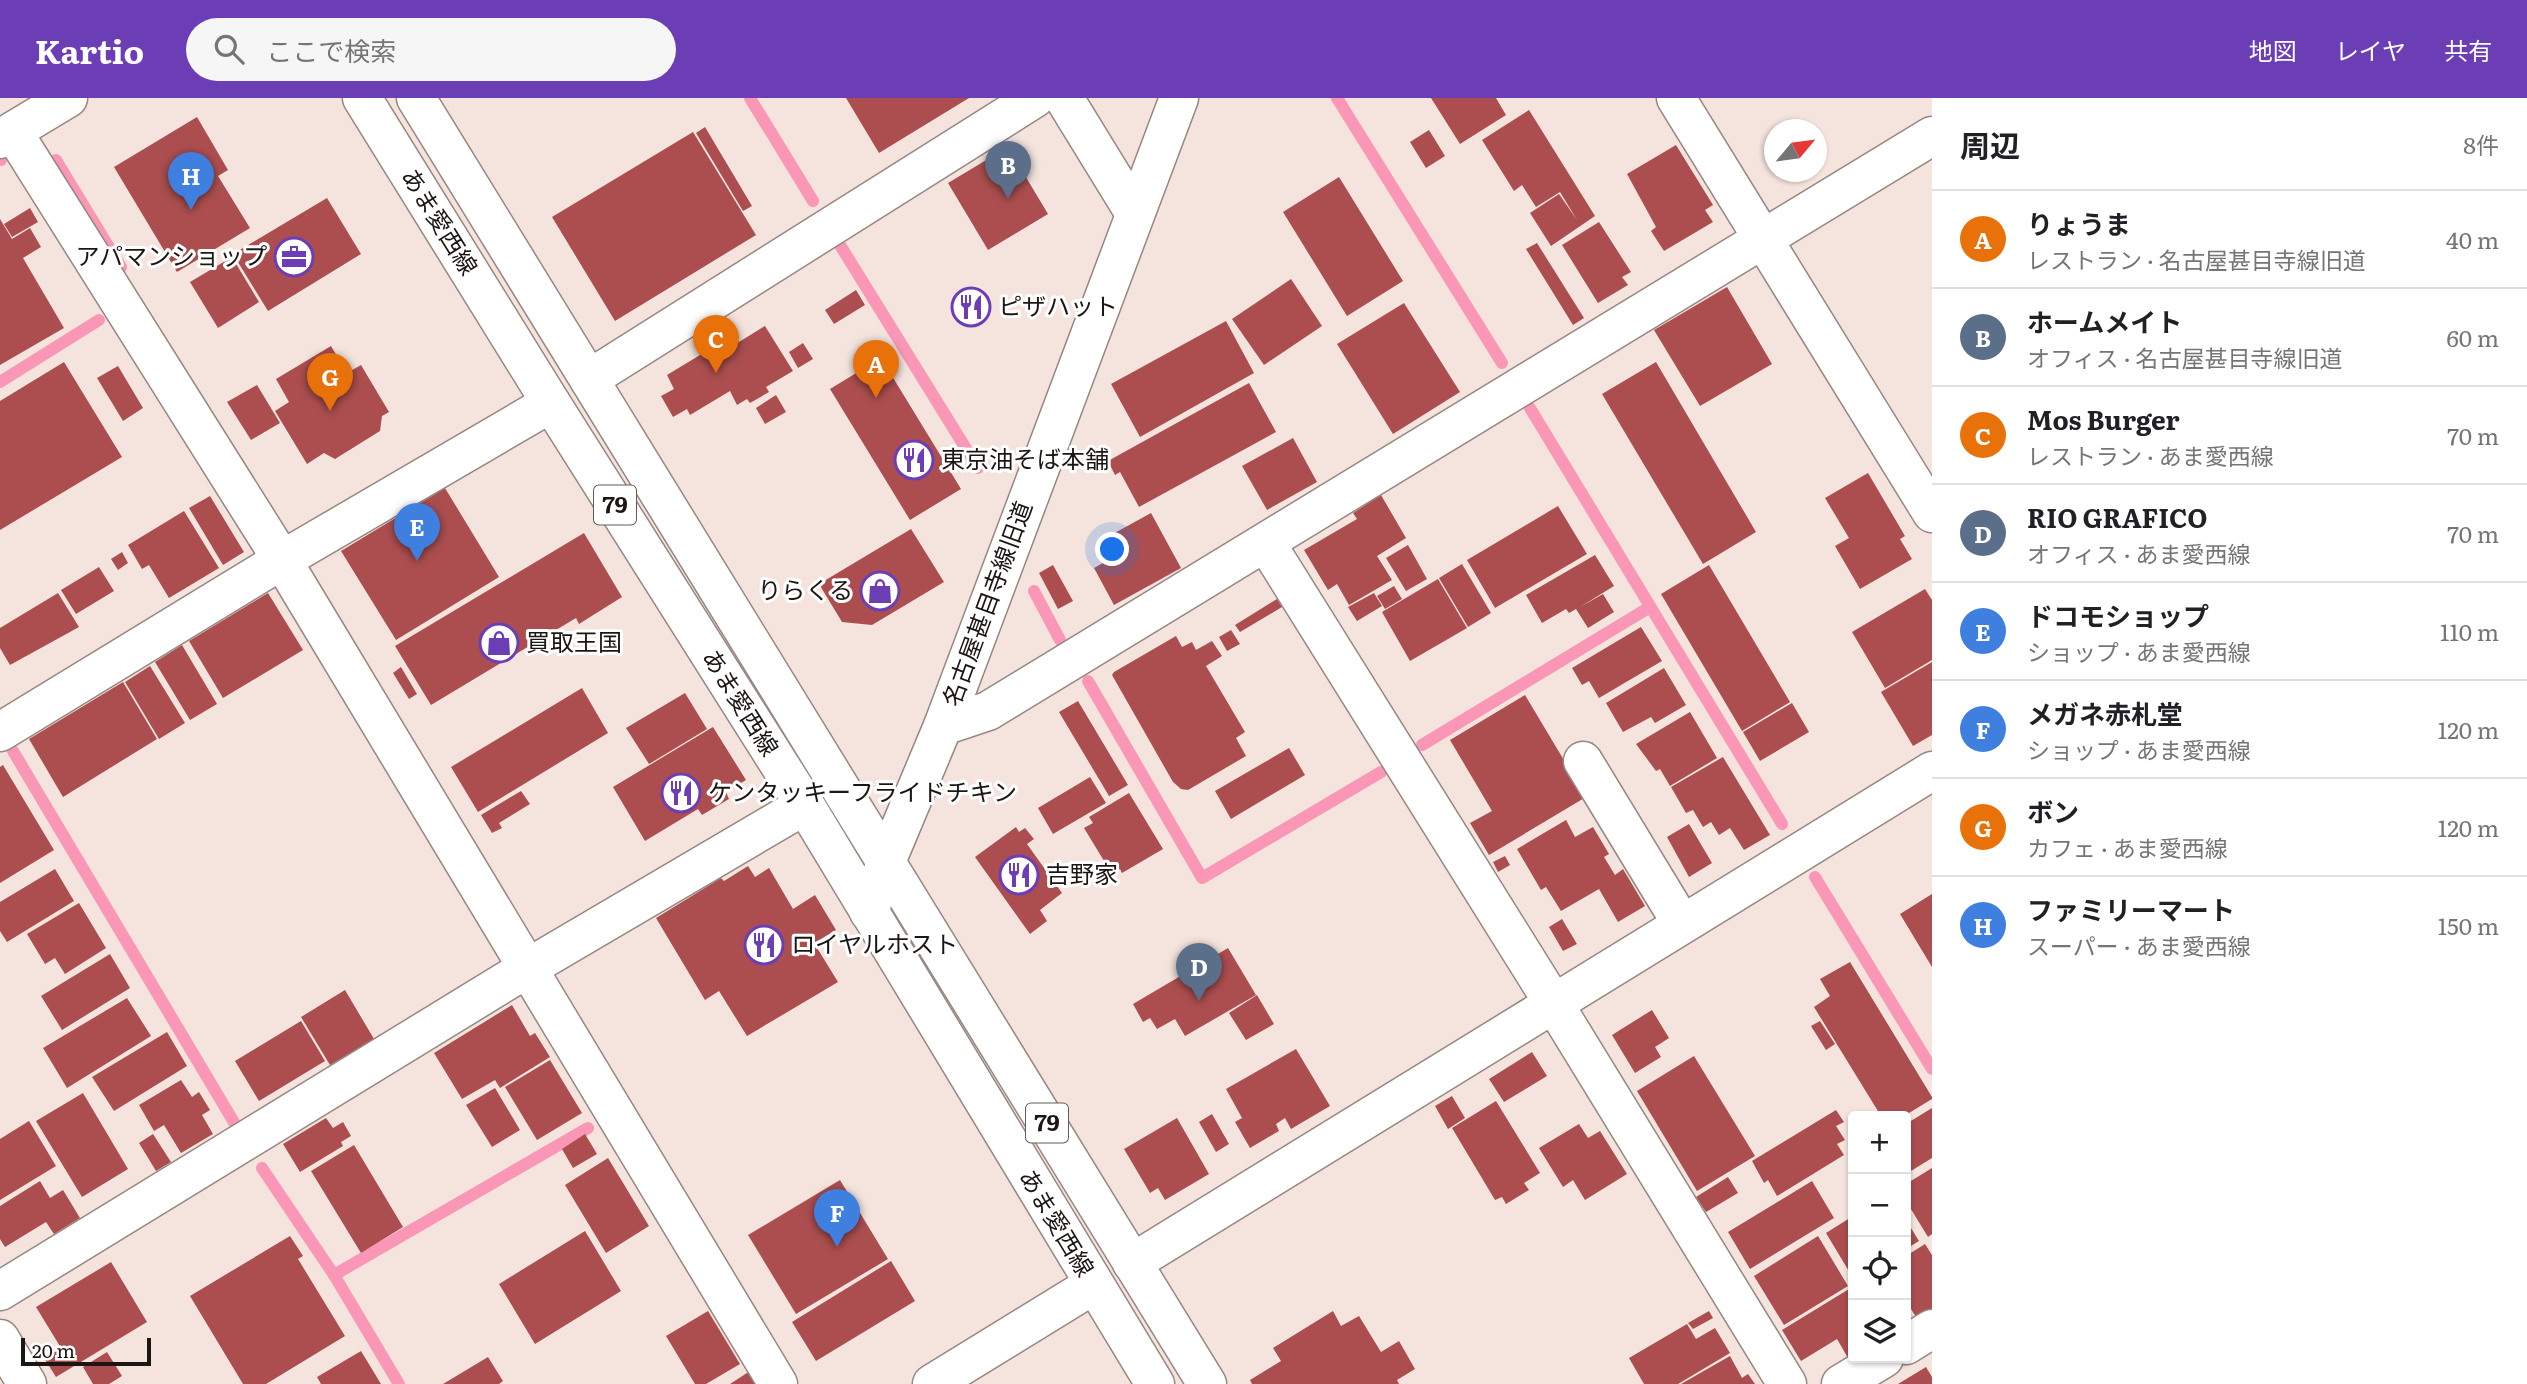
<!DOCTYPE html>
<html lang="ja">
<meta charset="utf-8">
<style>
:root{--surface:#fff;--page:#f6f6f6;--text:#202124;--muted:#757577;--line:#e0e0e0;--accent:#6c3eb6}
body{margin:0;font-family:Literata,"Noto Sans JP",serif;background:var(--page);color:var(--text)}
.controls{position:absolute;right:21px;bottom:21px;display:grid;overflow:hidden;border-radius:7px;box-shadow:0 2px 5px #0004}
.controls button{width:63px;height:63px;display:grid;place-items:center;padding:0;border:0;border-bottom:2px solid var(--line);background:var(--surface);color:var(--text);font:35px sans-serif}
.compass{position:absolute;left:1764px;top:21px;width:63px;height:63px;border-radius:50%;background:var(--surface);box-shadow:0 2px 5px #0004;rotate:61deg}
.scale{position:absolute;left:21px;bottom:18px;width:130px;box-sizing:border-box;padding-left:7px;border:4px solid #1b1613;border-top:0;font-size:19px;line-height:24px;white-space:nowrap;color:#1b1613;-webkit-text-stroke:5px #fff;paint-order:stroke}
.you{position:absolute;left:1113px;top:452px;width:24px;height:24px;margin:-18px;border:5px solid #fff;border-radius:50%;background:#1a73e8;box-shadow:0 0 0 10px #1a73e833}
.badge{display:grid;place-items:center;width:46px;height:46px;border-radius:50%;background:var(--accent);color:#fff;font-size:23px;font-weight:700}
.pin{position:absolute;translate:-50% -58px;filter:drop-shadow(0 2px 4px #0008)}
.pin::after{content:'';position:absolute;top:37px;width:24px;height:21px;background:inherit;clip-path:polygon(0 0,100% 0,50% 100%)}
.list{margin:0;padding:0;list-style:none}
h2{display:flex;justify-content:space-between;align-items:center;height:91px;margin:0;padding:0 28px;font-size:30px}
h2 small{font-size:23px;font-weight:400;color:var(--muted)}
.list li{display:grid;grid-template-columns:46px 1fr auto;gap:21px;align-items:center;box-sizing:border-box;height:98px;padding:0 28px;border-top:2px solid var(--line)}
.list b{display:block;font-size:26px;white-space:nowrap}
.list p{margin:0;font-size:23px;white-space:nowrap;color:var(--muted)}
.list em{font-size:23px;font-style:normal;color:var(--muted)}
.icon{flex:none;width:38px;height:38px;fill:none;stroke:currentColor;stroke-width:2;stroke-linecap:round;stroke-linejoin:round}
.map{position:relative;flex:none;width:1932px;height:1286px;overflow:hidden}
header{display:flex;align-items:center;gap:42px;box-sizing:border-box;height:98px;padding:0 35px;background:var(--accent);color:#fff}
header strong{font-size:33px}
nav{display:flex;gap:38px;margin-inline-start:auto;font-size:24px}
.search{width:490px;height:63px;background:var(--page);display:flex;align-items:center;gap:18px;box-sizing:border-box;padding:0 24px;border-radius:38px;color:var(--muted);font-size:26px}
main{display:flex}
aside{flex:1;background:var(--surface)}
.map>svg:first-child{display:block}
.lines{fill:none;stroke-linecap:round;stroke-linejoin:round}
.stream{stroke:#fb97b6;stroke-width:12}
.building{fill:#ac4e4f}
.minor-casing{stroke:#968781;stroke-width:41}
.major-casing{stroke:#968781;stroke-width:41}
.minor{stroke:#fff;stroke-width:38}
.major{stroke:#fff;stroke-width:38}
.labels{text-anchor:middle;stroke-width:6;stroke-linejoin:round;paint-order:stroke}
.shield{fill:#fff;stroke:#5f5c5a;stroke-width:2}
.shield-label{font-size:23px;font-weight:bold;fill:#1b1613}
.street-label{font-size:24px;fill:#1b1613;stroke:#fff}
.poi-label{font-size:24px;fill:#1b1613;stroke:#fff;text-anchor:start}
</style>
<header>
<strong>Kartio</strong>
<div class="search"><svg class="icon" aria-label="search" viewBox="0 0 24 24"><circle cx="10" cy="10" r="6"/><path d="M15 15l6 6"/></svg>ここで検索</div>
<nav><a>地図</a><a>レイヤ</a><a>共有</a></nav>
</header>
<main>
<div class="map">
<svg width="1932" height="1286" viewBox="0 0 1932 1286">
<rect width="100%" height="100%" fill="#f4e4dd"/>
<g class="lines">
<!-- stream -->
<g class="stream">
<polyline points="750,0 813,103"/>
<polyline points="1337,0 1502,265"/>
<polyline points="0,62 1,62"/>
<polyline points="56,62 121,169"/>
<polyline points="840,147 978,370"/>
<polyline points="0,284 99,222"/>
<polyline points="1530,310 1782,726"/>
<polyline points="1034,493 1060,542"/>
<polyline points="1088,583 1202,780 1381,674"/>
<polyline points="1422,647 1650,509"/>
<polyline points="13,653 235,1026"/>
<polyline points="1815,779 1932,971"/>
<polyline points="262,1070 334,1177 399,1286"/>
<polyline points="334,1177 588,1030"/>
</g>
</g>
<!-- building -->
<g class="building">
<polygon points="846,0 969,0 879,55"/>
<polygon points="1431,0 1496,0 1506,17 1460,46"/>
<polygon points="1529,12 1595,118 1551,148 1530,115 1559,96 1577,122 1560,94 1536,109 1522,87 1514,93 1482,42"/>
<polygon points="197,19 228,72 218,78 250,130 177,174 114,69"/>
<polygon points="705,29 752,108 743,113 696,35"/>
<polygon points="1429,32 1445,58 1426,70 1410,44"/>
<polygon points="693,34 756,137 615,223 552,119"/>
<polygon points="1676,47 1713,107 1705,112 1713,124 1664,153 1651,133 1656,129 1627,76"/>
<polygon points="1008,49 1048,116 988,152 948,85"/>
<polygon points="1339,79 1403,183 1347,218 1283,114"/>
<polygon points="327,100 361,156 268,213 233,156"/>
<polygon points="30,110 38,124 12,139 4,126"/>
<polygon points="0,121 12,141 30,130 41,149 23,160 64,230 0,267"/>
<polygon points="1599,124 1631,174 1622,179 1628,187 1598,205 1562,147"/>
<polygon points="1537,145 1584,220 1573,227 1526,151"/>
<polygon points="232,159 259,204 218,230 190,184"/>
<polygon points="1291,181 1322,228 1264,267 1232,221"/>
<polygon points="1727,189 1772,266 1700,308 1654,232"/>
<polygon points="856,192 865,207 834,226 825,212"/>
<polygon points="1404,205 1460,294 1393,336 1337,246"/>
<polygon points="1226,223 1254,275 1140,339 1111,286"/>
<polygon points="765,228 793,273 766,289 769,294 750,305 747,301 737,307 730,293 690,317 687,311 673,319 661,298 674,291 667,277 700,257 694,246 718,231 724,242 733,236 739,244"/>
<polygon points="803,245 813,261 798,270 789,254"/>
<polygon points="331,248 347,275 361,267 389,314 382,318 380,333 335,361 324,355 307,366 275,313 289,304 276,281"/>
<polygon points="881,260 961,391 910,422 830,291"/>
<polygon points="64,264 122,359 0,432 0,303"/>
<polygon points="1656,264 1756,434 1703,466 1602,296"/>
<polygon points="118,268 143,310 123,323 97,280"/>
<polygon points="1249,285 1276,334 1139,409 1120,374 1115,377 1108,363"/>
<polygon points="257,287 280,325 251,342 227,304"/>
<polygon points="776,297 786,314 765,326 756,310"/>
<polygon points="1293,340 1317,384 1267,412 1242,368"/>
<polygon points="1868,375 1905,438 1900,441 1912,461 1860,491 1835,448 1849,440 1825,400"/>
<polygon points="445,390 499,479 396,542 341,453"/>
<polygon points="1381,397 1406,440 1377,458 1392,482 1349,507 1337,486 1328,492 1304,452 1357,421 1353,415"/>
<polygon points="210,398 244,454 223,467 189,410"/>
<polygon points="1558,408 1587,456 1495,510 1467,462"/>
<polygon points="184,413 219,470 169,500 149,467 142,471 128,447"/>
<polygon points="1151,415 1181,470 1114,507 1094,470 1110,461 1100,443"/>
<polygon points="911,431 944,484 872,527 842,524 819,486"/>
<polygon points="584,435 622,499 579,526 576,520 431,607 395,548"/>
<polygon points="1408,447 1427,481 1406,493 1386,460"/>
<polygon points="122,454 128,465 118,472 111,461"/>
<polygon points="1595,457 1614,488 1580,509 1603,496 1614,514 1588,530 1576,511 1569,515 1566,511 1542,525 1526,497"/>
<polygon points="1462,466 1491,515 1468,529 1439,480"/>
<polygon points="1053,467 1073,503 1058,511 1039,475"/>
<polygon points="1709,467 1790,604 1742,633 1661,496"/>
<polygon points="99,469 114,493 76,516 61,492"/>
<polygon points="1438,481 1467,530 1410,563 1382,514"/>
<polygon points="1394,488 1402,501 1385,511 1377,498"/>
<polygon points="1925,491 1932,502 1932,562 1885,590 1852,534"/>
<polygon points="58,495 79,529 10,567 0,550 0,530"/>
<polygon points="268,495 303,552 223,600 189,543"/>
<polygon points="1374,495 1382,508 1357,523 1348,509"/>
<polygon points="1277,501 1282,509 1240,534 1235,527"/>
<polygon points="1641,529 1662,563 1599,600 1589,583 1582,587 1572,570"/>
<polygon points="1231,532 1240,546 1227,553 1219,539"/>
<polygon points="1176,538 1182,549 1192,544 1196,552 1212,543 1222,558 1206,568 1245,634 1236,640 1246,658 1188,692 1181,691 1173,684 1112,577 1114,574"/>
<polygon points="182,547 217,606 190,622 155,564"/>
<polygon points="1932,564 1932,637 1913,648 1881,594"/>
<polygon points="150,568 185,625 159,641 125,584"/>
<polygon points="401,569 417,596 409,601 393,575"/>
<polygon points="1664,570 1686,607 1655,625 1651,619 1623,634 1606,605"/>
<polygon points="123,584 157,641 63,699 29,641"/>
<polygon points="582,590 608,635 478,714 451,669"/>
<polygon points="685,595 707,631 649,666 626,630"/>
<polygon points="1525,597 1586,699 1489,757 1470,725 1492,713 1450,642"/>
<polygon points="1078,603 1128,687 1109,698 1059,614"/>
<polygon points="1792,605 1809,634 1760,663 1743,634"/>
<polygon points="1690,614 1717,660 1670,688 1660,671 1656,673 1636,646"/>
<polygon points="713,629 746,682 726,694 729,701 702,717 698,711 645,743 613,689"/>
<polygon points="1289,650 1305,677 1231,721 1215,693"/>
<polygon points="1723,659 1770,737 1744,752 1730,730 1719,737 1711,724 1703,729 1693,712 1686,715 1671,689"/>
<polygon points="3,667 54,752 0,785 0,669"/>
<polygon points="1090,679 1106,705 1053,736 1038,710"/>
<polygon points="521,693 530,706 499,725 502,730 492,735 481,717"/>
<polygon points="1129,695 1163,751 1122,775 1120,771 1112,776 1084,730 1093,725 1089,719"/>
<polygon points="1566,722 1575,739 1593,729 1609,756 1604,759 1615,777 1623,771 1645,808 1618,824 1599,791 1561,813 1546,789 1541,792 1517,751"/>
<polygon points="1689,726 1712,765 1689,779 1667,739"/>
<polygon points="1016,729 1019,734 1025,730 1034,741 1027,746 1062,795 1040,812 1047,823 1030,836 975,759"/>
<polygon points="1505,758 1510,767 1498,774 1493,764"/>
<polygon points="748,768 755,779 769,770 793,811 815,797 836,832 814,845 838,884 747,938 719,893 705,902 656,820 721,780 724,783"/>
<polygon points="55,771 74,803 7,844 0,833 0,804"/>
<polygon points="1932,796 1932,869 1900,816"/>
<polygon points="79,805 106,850 65,876 55,860 45,866 27,836"/>
<polygon points="1562,821 1577,846 1563,853 1549,829"/>
<polygon points="1228,850 1256,897 1185,938 1175,921 1157,931 1150,920 1143,924 1133,906"/>
<polygon points="110,856 130,890 62,932 41,898"/>
<polygon points="1850,864 1932,999 1932,1001 1904,1018 1881,1018 1814,909 1830,898 1820,881"/>
<polygon points="345,892 374,941 330,967 301,919"/>
<polygon points="1257,897 1274,926 1246,942 1229,915"/>
<polygon points="127,900 151,938 67,990 43,950"/>
<polygon points="512,907 530,938 535,935 550,959 500,990 495,982 462,1001 434,955"/>
<polygon points="1652,912 1669,940 1655,949 1661,959 1635,975 1612,937"/>
<polygon points="301,923 325,963 259,1003 235,963"/>
<polygon points="1820,923 1835,946 1826,952 1811,928"/>
<polygon points="167,934 187,968 114,1013 92,979"/>
<polygon points="1296,951 1330,1008 1291,1031 1285,1020 1276,1026 1279,1033 1250,1050 1235,1024 1242,1020 1226,991"/>
<polygon points="1532,954 1547,978 1504,1004 1489,981"/>
<polygon points="1694,958 1755,1058 1697,1093 1637,993"/>
<polygon points="550,962 582,1015 537,1042 505,989"/>
<polygon points="181,982 192,999 199,994 210,1012 202,1017 213,1036 181,1055 164,1027 154,1033 139,1007"/>
<polygon points="495,990 520,1032 492,1049 466,1007"/>
<polygon points="83,995 128,1071 82,1099 36,1023"/>
<polygon points="1452,998 1465,1020 1448,1031 1435,1008"/>
<polygon points="1496,1003 1540,1075 1524,1085 1529,1092 1506,1106 1502,1099 1495,1102 1452,1030"/>
<polygon points="1932,1010 1932,1060 1906,1076 1906,1026"/>
<polygon points="1836,1012 1844,1024 1836,1028 1845,1042 1837,1046 1844,1057 1777,1098 1768,1082 1764,1085 1752,1063"/>
<polygon points="1212,1016 1229,1046 1216,1054 1199,1024"/>
<polygon points="326,1020 333,1030 343,1024 351,1038 341,1044 343,1048 300,1074 283,1046"/>
<polygon points="1177,1020 1209,1076 1165,1102 1158,1090 1150,1095 1124,1051"/>
<polygon points="29,1023 56,1068 0,1102 0,1041"/>
<polygon points="1579,1026 1588,1040 1600,1033 1627,1076 1585,1102 1573,1082 1563,1089 1539,1050"/>
<polygon points="153,1036 171,1064 156,1073 139,1045"/>
<polygon points="585,1036 597,1056 573,1070 562,1051"/>
<polygon points="354,1047 403,1129 361,1155 311,1073"/>
<polygon points="608,1060 649,1128 606,1155 565,1087"/>
<polygon points="1932,1070 1932,1136 1928,1139 1906,1103 1906,1086"/>
<polygon points="1728,1079 1738,1095 1706,1114 1696,1099"/>
<polygon points="840,1082 888,1161 796,1216 748,1137"/>
<polygon points="40,1083 50,1100 63,1092 80,1120 54,1136 46,1124 5,1149 0,1141 0,1108"/>
<polygon points="1812,1083 1834,1120 1750,1171 1728,1134"/>
<polygon points="1853,1118 1853,1180 1826,1135"/>
<polygon points="1906,1122 1919,1143 1906,1151"/>
<polygon points="585,1133 621,1193 535,1246 499,1186"/>
<polygon points="290,1138 303,1158 298,1161 345,1238 266,1286 243,1286 190,1198"/>
<polygon points="1818,1138 1848,1188 1784,1227 1754,1178"/>
<polygon points="1925,1146 1932,1157 1932,1213 1918,1222 1906,1203 1906,1158"/>
<polygon points="891,1163 915,1203 816,1263 792,1224"/>
<polygon points="111,1164 147,1224 56,1279 44,1260 61,1250 36,1209"/>
<polygon points="1849,1191 1853,1198 1853,1257 1848,1260 1837,1241 1801,1263 1782,1232"/>
<polygon points="708,1213 740,1266 706,1286 695,1286 666,1238"/>
<polygon points="1333,1213 1341,1228 1359,1218 1381,1254 1399,1243 1415,1271 1397,1282 1399,1286 1252,1286 1250,1282 1281,1263 1273,1250"/>
<polygon points="1709,1213 1713,1220 1693,1231 1688,1225"/>
<polygon points="1687,1226 1696,1241 1715,1230 1730,1255 1678,1286 1644,1286 1629,1260"/>
<polygon points="361,1253 381,1286 321,1286 317,1279"/>
<polygon points="107,1254 122,1278 109,1286 93,1286 83,1269"/>
<polygon points="1730,1258 1742,1280 1748,1276 1755,1286 1681,1286"/>
<polygon points="488,1259 503,1283 499,1286 443,1286"/>
<polygon points="1926,1269 1932,1279 1932,1286 1898,1286"/>
<polygon points="750,1273 758,1286 730,1286"/>
</g>
<g class="lines">
<defs>
<g id="minor">
<polyline points="1064,0 1134,114"/>
<polyline points="1676,0 1932,415"/>
<polyline points="13,34 282,462 778,1286"/>
<polyline points="0,41 68,0"/>
<polyline points="589,281 1035,0"/>
<polyline points="1266,445 1554,906 1787,1286"/>
<polyline points="943,628 988,613 1932,38"/>
<polyline points="0,634 282,462 551,305"/>
<polyline points="1583,663 1682,826"/>
<polyline points="869,814 886,764 943,628 1179,0"/>
<polyline points="1132,1165 1932,673"/>
<polyline points="0,1193 526,871 805,707"/>
<polyline points="0,1241 27,1286"/>
<polyline points="1906,1247 1932,1231"/>
<polyline points="932,1286 1093,1187"/>
<polyline points="1841,1286 1884,1260"/>
</g>
<g id="major">
<polyline points="362,0 551,305 805,707 1155,1286"/>
<polyline points="416,0 1207,1286"/>
</g>
</defs>
<!-- minor casing -->
<use href="#minor" class="minor-casing"/>
<!-- major casing -->
<use href="#major" class="major-casing"/>
<!-- minor -->
<use href="#minor" class="minor"/>
<!-- major -->
<use href="#major" class="major"/>
</g>
<!-- icons -->
<defs>
<symbol id="office-ring" viewBox="-11 -11 22 22"><circle r="9.5" fill="#fff" stroke="#6c3eb6" stroke-width="1.5"/><path d="M-6-3h4V-5.5h4V-3h4V5H-6ZM-1-4.5V-3h2v-1.5ZM-6 0V1H6V0Z" fill="#6c3eb6"/></symbol>
<symbol id="restaurant-ring" viewBox="-11 -11 22 22"><circle r="9.5" fill="#fff" stroke="#6c3eb6" stroke-width="1.5"/><path d="M-5-6h1v4h1v-4h1v4h1v-4h1v5L-1.5 .5V6h-2V.5L-5-1ZM5-6V6H3V1.5H1.5Q1.5-4 5-6Z" fill="#6c3eb6"/></symbol>
<symbol id="shop-ring" viewBox="-11 -11 22 22"><circle r="9.5" fill="#fff" stroke="#6c3eb6" stroke-width="1.5"/><path d="M-5-2.5h2.3a2.7 3.5 0 0 1 5.4 0H5L5.5 6h-11ZM-1.5-2.5h3a1.5 2.3 0 0 0-3 0Z" fill="#6c3eb6"/></symbol>
</defs>
<g fill-rule="evenodd">
<use href="#office-ring" x="272" y="137" width="44" height="44"/>
<use href="#restaurant-ring" x="949" y="187" width="44" height="44"/>
<use href="#restaurant-ring" x="892" y="340" width="44" height="44"/>
<use href="#shop-ring" x="858" y="471" width="44" height="44"/>
<use href="#shop-ring" x="477" y="523" width="44" height="44"/>
<use href="#restaurant-ring" x="659" y="673" width="44" height="44"/>
<use href="#restaurant-ring" x="997" y="755" width="44" height="44"/>
<use href="#restaurant-ring" x="742" y="825" width="44" height="44"/>
</g>
<g class="labels">
<!-- shield labels -->
<g class="shield">
<rect x="594" y="387.5" width="42" height="39" rx="5"/>
<rect x="1026" y="1005.5" width="42" height="39" rx="5"/>
</g>
<g class="shield-label">
<text x="615" y="415">79</text>
<text x="1047" y="1033">79</text>
</g>
<!-- street labels -->
<g class="street-label">
<text transform="translate(439 124) rotate(58)" y="8">あま愛西線</text>
<text transform="translate(988 506) rotate(-70)" y="8">名古屋甚目寺線旧道</text>
<text transform="translate(740 605) rotate(58)" y="8">あま愛西線</text>
<text transform="translate(1056 1125) rotate(59)" y="8">あま愛西線</text>
</g>
<!-- poi labels -->
<g class="poi-label">
<text x="267" y="167" text-anchor="end">アパマンショップ</text>
<text x="998" y="217">ピザハット</text>
<text x="941" y="370">東京油そば本舗</text>
<text x="853" y="501" text-anchor="end">りらくる</text>
<text x="526" y="553">買取王国</text>
<text x="708" y="703">ケンタッキーフライドチキン</text>
<text x="1046" y="785">吉野家</text>
<text x="791" y="855">ロイヤルホスト</text>
</g>
</g>
</svg>
<div class="controls">
<button>+</button>
<button>−</button>
<button><svg class="icon" aria-label="locate" viewBox="0 0 24 24"><circle cx="12" cy="12" r="6"/><path d="M12 2v4M12 18v4M2 12h4M18 12h4"/></svg></button>
<button><svg class="icon" aria-label="layers" viewBox="0 0 24 24"><path d="M12 4l9 5-9 5-9-5zM3 14l9 5 9-5"/></svg></button>
</div>
<svg class="compass" viewBox="-18 -18 36 36"><path d="M0-13l5 13h-10z" fill="#e53935"/><path d="M0 13l5-13h-10z" fill="#757577"/></svg>
<div class="scale">20 m</div>
<div class="you"></div>
<div class="pin badge" style="left:876px;top:300px;background:#e8710a">A</div>
<div class="pin badge" style="left:1008px;top:101px;background:#5c6f8a">B</div>
<div class="pin badge" style="left:716px;top:275px;background:#e8710a">C</div>
<div class="pin badge" style="left:1199px;top:903px;background:#5c6f8a">D</div>
<div class="pin badge" style="left:417px;top:463px;background:#3f7fe0">E</div>
<div class="pin badge" style="left:837px;top:1149px;background:#3f7fe0">F</div>
<div class="pin badge" style="left:330px;top:313px;background:#e8710a">G</div>
<div class="pin badge" style="left:191px;top:112px;background:#3f7fe0">H</div>
</div>
<aside>
<h2>周辺<small>8件</small></h2>
<ul class="list">
<li><span class="badge" style="background:#e8710a">A</span><div><b>りょうま</b><p>レストラン · 名古屋甚目寺線旧道</p></div><em>40 m</em></li>
<li><span class="badge" style="background:#5c6f8a">B</span><div><b>ホームメイト</b><p>オフィス · 名古屋甚目寺線旧道</p></div><em>60 m</em></li>
<li><span class="badge" style="background:#e8710a">C</span><div><b>Mos Burger</b><p>レストラン · あま愛西線</p></div><em>70 m</em></li>
<li><span class="badge" style="background:#5c6f8a">D</span><div><b>RIO GRAFICO</b><p>オフィス · あま愛西線</p></div><em>70 m</em></li>
<li><span class="badge" style="background:#3f7fe0">E</span><div><b>ドコモショップ</b><p>ショップ · あま愛西線</p></div><em>110 m</em></li>
<li><span class="badge" style="background:#3f7fe0">F</span><div><b>メガネ赤札堂</b><p>ショップ · あま愛西線</p></div><em>120 m</em></li>
<li><span class="badge" style="background:#e8710a">G</span><div><b>ボン</b><p>カフェ · あま愛西線</p></div><em>120 m</em></li>
<li><span class="badge" style="background:#3f7fe0">H</span><div><b>ファミリーマート</b><p>スーパー · あま愛西線</p></div><em>150 m</em></li>
</ul>
</aside>
</main>
